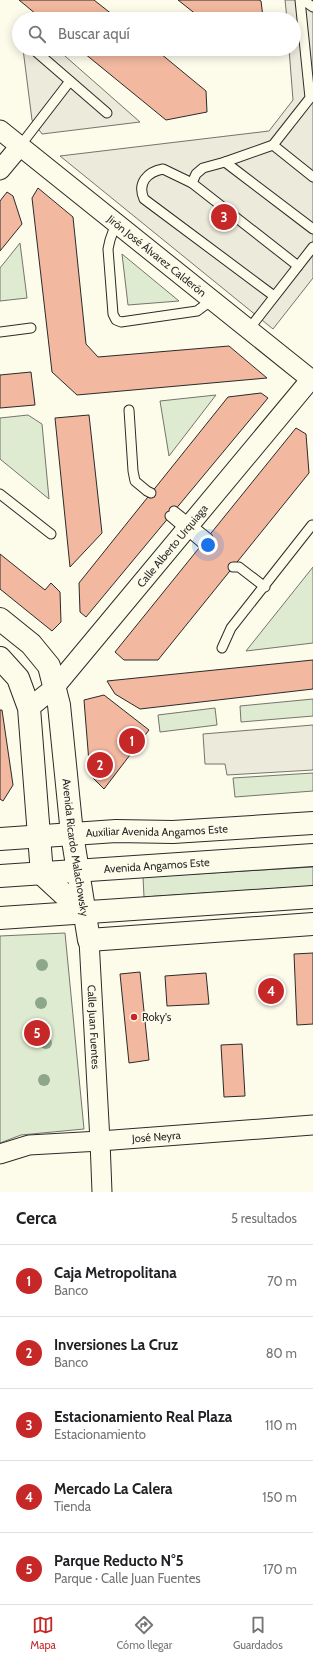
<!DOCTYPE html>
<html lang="es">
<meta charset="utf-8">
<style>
:root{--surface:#fff;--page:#f2f2f2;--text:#202124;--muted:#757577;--line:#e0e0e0;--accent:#c62828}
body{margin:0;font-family:Cabin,sans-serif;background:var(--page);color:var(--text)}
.you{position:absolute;left:208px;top:545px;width:14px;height:14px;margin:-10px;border:3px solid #fff;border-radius:50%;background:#1a73e8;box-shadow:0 0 0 6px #1a73e833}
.badge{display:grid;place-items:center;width:26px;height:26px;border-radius:50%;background:var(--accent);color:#fff;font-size:13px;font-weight:700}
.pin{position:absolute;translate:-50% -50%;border:2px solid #fff;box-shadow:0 1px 4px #0006}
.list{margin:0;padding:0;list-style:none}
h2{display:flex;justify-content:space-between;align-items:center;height:52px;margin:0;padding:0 16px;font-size:17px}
h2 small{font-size:13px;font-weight:400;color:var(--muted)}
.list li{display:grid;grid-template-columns:26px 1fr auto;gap:12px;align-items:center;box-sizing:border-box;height:72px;padding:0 16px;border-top:1px solid var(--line)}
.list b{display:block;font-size:15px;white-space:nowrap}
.list p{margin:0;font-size:13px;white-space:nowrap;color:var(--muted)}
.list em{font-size:13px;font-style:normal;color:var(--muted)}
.icon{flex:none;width:22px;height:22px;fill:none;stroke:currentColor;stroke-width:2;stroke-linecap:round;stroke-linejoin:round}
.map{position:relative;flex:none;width:313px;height:1192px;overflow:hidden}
.search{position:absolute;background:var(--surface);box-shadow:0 2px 10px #0003;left:12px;right:12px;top:12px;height:44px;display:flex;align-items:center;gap:10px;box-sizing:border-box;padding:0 14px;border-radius:22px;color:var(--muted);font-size:15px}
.sheet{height:412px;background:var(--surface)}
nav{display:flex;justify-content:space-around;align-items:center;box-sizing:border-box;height:56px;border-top:1px solid var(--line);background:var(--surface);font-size:11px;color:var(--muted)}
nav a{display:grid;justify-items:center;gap:2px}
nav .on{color:var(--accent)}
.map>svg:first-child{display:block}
.green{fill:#deebd1;stroke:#74746e}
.parking{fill:#eceadb;stroke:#74746e}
.building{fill:#f2b8a0;stroke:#2b2b2b}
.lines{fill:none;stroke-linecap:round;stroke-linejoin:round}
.lane-casing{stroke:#2b2b2b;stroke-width:11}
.street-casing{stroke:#2b2b2b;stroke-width:21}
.secondary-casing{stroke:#2b2b2b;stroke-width:24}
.primary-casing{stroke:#2b2b2b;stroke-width:24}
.lane{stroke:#fdfbea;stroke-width:9}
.street{stroke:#fdfbea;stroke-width:19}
.secondary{stroke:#fdfbea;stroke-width:22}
.primary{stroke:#fdfbea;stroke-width:22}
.tree{fill:#8ea78a}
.poi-dot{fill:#c62828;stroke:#fdfbea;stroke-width:1.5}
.labels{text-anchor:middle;stroke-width:3;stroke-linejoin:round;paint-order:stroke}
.street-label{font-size:11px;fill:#2b2b2b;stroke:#fdfbea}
.poi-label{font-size:11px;fill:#2b2b2b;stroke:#fdfbea;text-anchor:start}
</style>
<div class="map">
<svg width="313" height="1192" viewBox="0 0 313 1192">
<rect width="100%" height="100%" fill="#fdfbea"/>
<!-- green -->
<g class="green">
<polygon points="20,243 27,298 0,301 0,268"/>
<polygon points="122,254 179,301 128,305"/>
<polygon points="216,395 169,456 160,401"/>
<polygon points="28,415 42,424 49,499 0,459 0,418"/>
<polygon points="313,567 313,643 246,651"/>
<polygon points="313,699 313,716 241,722 240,706"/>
<polygon points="215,708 217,725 160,732 158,715"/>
<polygon points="313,773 313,791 235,797 233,778"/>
<polygon points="313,867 313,886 144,897 143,877"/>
<polygon points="65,933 84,1129 21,1135 0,1143 0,936"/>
</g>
<!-- parking -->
<g class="parking">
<polygon points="285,0 313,0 313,278 273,329 60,156 269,131 293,100 289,49 294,49 294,19 287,19"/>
<polygon points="23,49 57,49 140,122 42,134 32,120"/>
<polygon points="313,725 313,770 227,775 225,764 205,764 203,734"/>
</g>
<!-- building -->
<g class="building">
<polygon points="19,0 94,0 118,19 42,19"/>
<polygon points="178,0 259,0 261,1 263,17 262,19 202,19"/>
<polygon points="79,49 155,49 206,91 207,112 166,120"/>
<polygon points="38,188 73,217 86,344 98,357 229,346 267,378 77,395 52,372 32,198"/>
<polygon points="7,192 13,196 22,224 0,251 0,201"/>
<polygon points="31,372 35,405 0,408 0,375"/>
<polygon points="261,393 268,398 86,617 80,612 79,583 228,397"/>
<polygon points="89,415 102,533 70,567 55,418"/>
<polygon points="296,428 306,434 309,473 158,660 124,660 115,652"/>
<polygon points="0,554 45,590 51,583 60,592 61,622 52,631 0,589"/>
<polygon points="313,660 313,689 140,709 115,694 107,681"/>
<polygon points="104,695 149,730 104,789 90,775 84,700"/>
<polygon points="0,710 2,710 13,785 3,801 0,799"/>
<polygon points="313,953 313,1024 297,1025 294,954"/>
<polygon points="140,972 149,1060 129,1063 120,974"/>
<polygon points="206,973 209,1004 167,1006 165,976"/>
<polygon points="242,1044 245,1096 224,1097 221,1045"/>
</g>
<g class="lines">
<defs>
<g id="lane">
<polyline points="303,0 313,7"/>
<polyline points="33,49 107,113"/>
<polyline points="273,145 313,177"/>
<polyline points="20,146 70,81"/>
<polyline points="225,162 313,229"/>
<polyline points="192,183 298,266"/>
<polyline points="116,223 110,240 108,249 113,314 116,320 121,322 197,311 212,300"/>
<path d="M274 296 144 199C137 183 147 172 163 169L192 183 196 174 203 168 225 162 273 145 310 98 300 0"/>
<polyline points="249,329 313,247"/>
<polyline points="0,332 31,328"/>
<polyline points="129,410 133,471 135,481 147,491 151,493"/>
<polyline points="0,494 51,534"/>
<polyline points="174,511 208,538"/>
<polyline points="170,516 203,544"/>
<polyline points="233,567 239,567 265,587"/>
<polyline points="222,648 231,628 312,525"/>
</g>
<g id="street">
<path id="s1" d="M0 130 313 381"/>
<polyline points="0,170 20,146"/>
<path id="s2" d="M29 708 54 688 311 379"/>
<path id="s3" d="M89 940 100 1141 102 1192"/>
<path id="s4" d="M0 1154 29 1145 100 1141 313 1125"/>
</g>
<g id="secondary">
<path id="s5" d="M0 619 31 644 49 666 59 705 72 834 89 940 313 924"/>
<polyline points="0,658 18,678 29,708 42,874 84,913"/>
<path id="s6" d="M0 839 116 831 173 832 313 823"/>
</g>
<g id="primary">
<path id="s7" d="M0 876 313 855"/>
<polyline points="0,918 313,897"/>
</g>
</defs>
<!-- lane casing -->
<use href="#lane" class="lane-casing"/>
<!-- street casing -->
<use href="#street" class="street-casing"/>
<!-- secondary casing -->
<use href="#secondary" class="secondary-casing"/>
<!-- primary casing -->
<use href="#primary" class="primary-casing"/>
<!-- lane -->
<use href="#lane" class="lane"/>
<!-- street -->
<use href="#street" class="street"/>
<!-- secondary -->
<use href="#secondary" class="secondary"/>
<!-- primary -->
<use href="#primary" class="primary"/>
</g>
<!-- trees -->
<g class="tree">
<circle cx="42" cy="965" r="6"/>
<circle cx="41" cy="1003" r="6"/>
<circle cx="46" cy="1043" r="6"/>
<circle cx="44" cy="1080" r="6"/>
</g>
<!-- markers -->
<circle class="poi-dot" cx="134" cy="1017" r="4"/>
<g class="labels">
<!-- street labels -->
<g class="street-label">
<text dy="4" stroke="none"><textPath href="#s1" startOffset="201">Jirón José Álvarez Calderón</textPath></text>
<text dy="4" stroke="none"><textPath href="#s2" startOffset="217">Calle Alberto Urquiaga</textPath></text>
<text dy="4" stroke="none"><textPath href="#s6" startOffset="157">Auxiliar Avenida Angamos Este</textPath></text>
<text dy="4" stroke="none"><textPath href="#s5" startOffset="252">Avenida Ricardo Malachowsky</textPath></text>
<text dy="4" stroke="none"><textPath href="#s7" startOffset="157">Avenida Angamos Este</textPath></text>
<text dy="4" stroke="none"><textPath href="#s3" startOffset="87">Calle Juan Fuentes</textPath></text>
<text dy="4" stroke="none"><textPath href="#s4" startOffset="158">José Neyra</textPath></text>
</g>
<!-- poi labels -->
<g class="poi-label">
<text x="142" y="1021">Roky's</text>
</g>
</g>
</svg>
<div class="you"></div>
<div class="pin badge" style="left:132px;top:741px">1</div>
<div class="pin badge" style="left:100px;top:765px">2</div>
<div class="pin badge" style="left:224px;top:217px">3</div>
<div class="pin badge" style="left:271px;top:991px">4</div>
<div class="pin badge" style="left:37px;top:1033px">5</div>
<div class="search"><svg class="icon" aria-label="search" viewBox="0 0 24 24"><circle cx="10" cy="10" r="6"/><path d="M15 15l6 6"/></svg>Buscar aquí</div>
</div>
<section class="sheet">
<h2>Cerca<small>5 resultados</small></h2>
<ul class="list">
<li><span class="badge">1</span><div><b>Caja Metropolitana</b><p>Banco</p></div><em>70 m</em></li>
<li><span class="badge">2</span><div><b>Inversiones La Cruz</b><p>Banco</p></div><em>80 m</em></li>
<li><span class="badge">3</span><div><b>Estacionamiento Real Plaza</b><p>Estacionamiento</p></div><em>110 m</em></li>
<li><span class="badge">4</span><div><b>Mercado La Calera</b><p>Tienda</p></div><em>150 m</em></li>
<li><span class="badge">5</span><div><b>Parque Reducto N°5</b><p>Parque · Calle Juan Fuentes</p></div><em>170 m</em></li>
</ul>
</section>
<nav>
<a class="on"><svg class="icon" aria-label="map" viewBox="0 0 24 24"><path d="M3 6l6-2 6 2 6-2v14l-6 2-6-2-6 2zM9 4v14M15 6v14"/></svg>Mapa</a>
<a><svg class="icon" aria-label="directions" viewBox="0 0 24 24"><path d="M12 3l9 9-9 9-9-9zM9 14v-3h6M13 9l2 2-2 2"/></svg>Cómo llegar</a>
<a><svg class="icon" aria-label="saved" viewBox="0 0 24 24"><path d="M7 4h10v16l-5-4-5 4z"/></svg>Guardados</a>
</nav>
